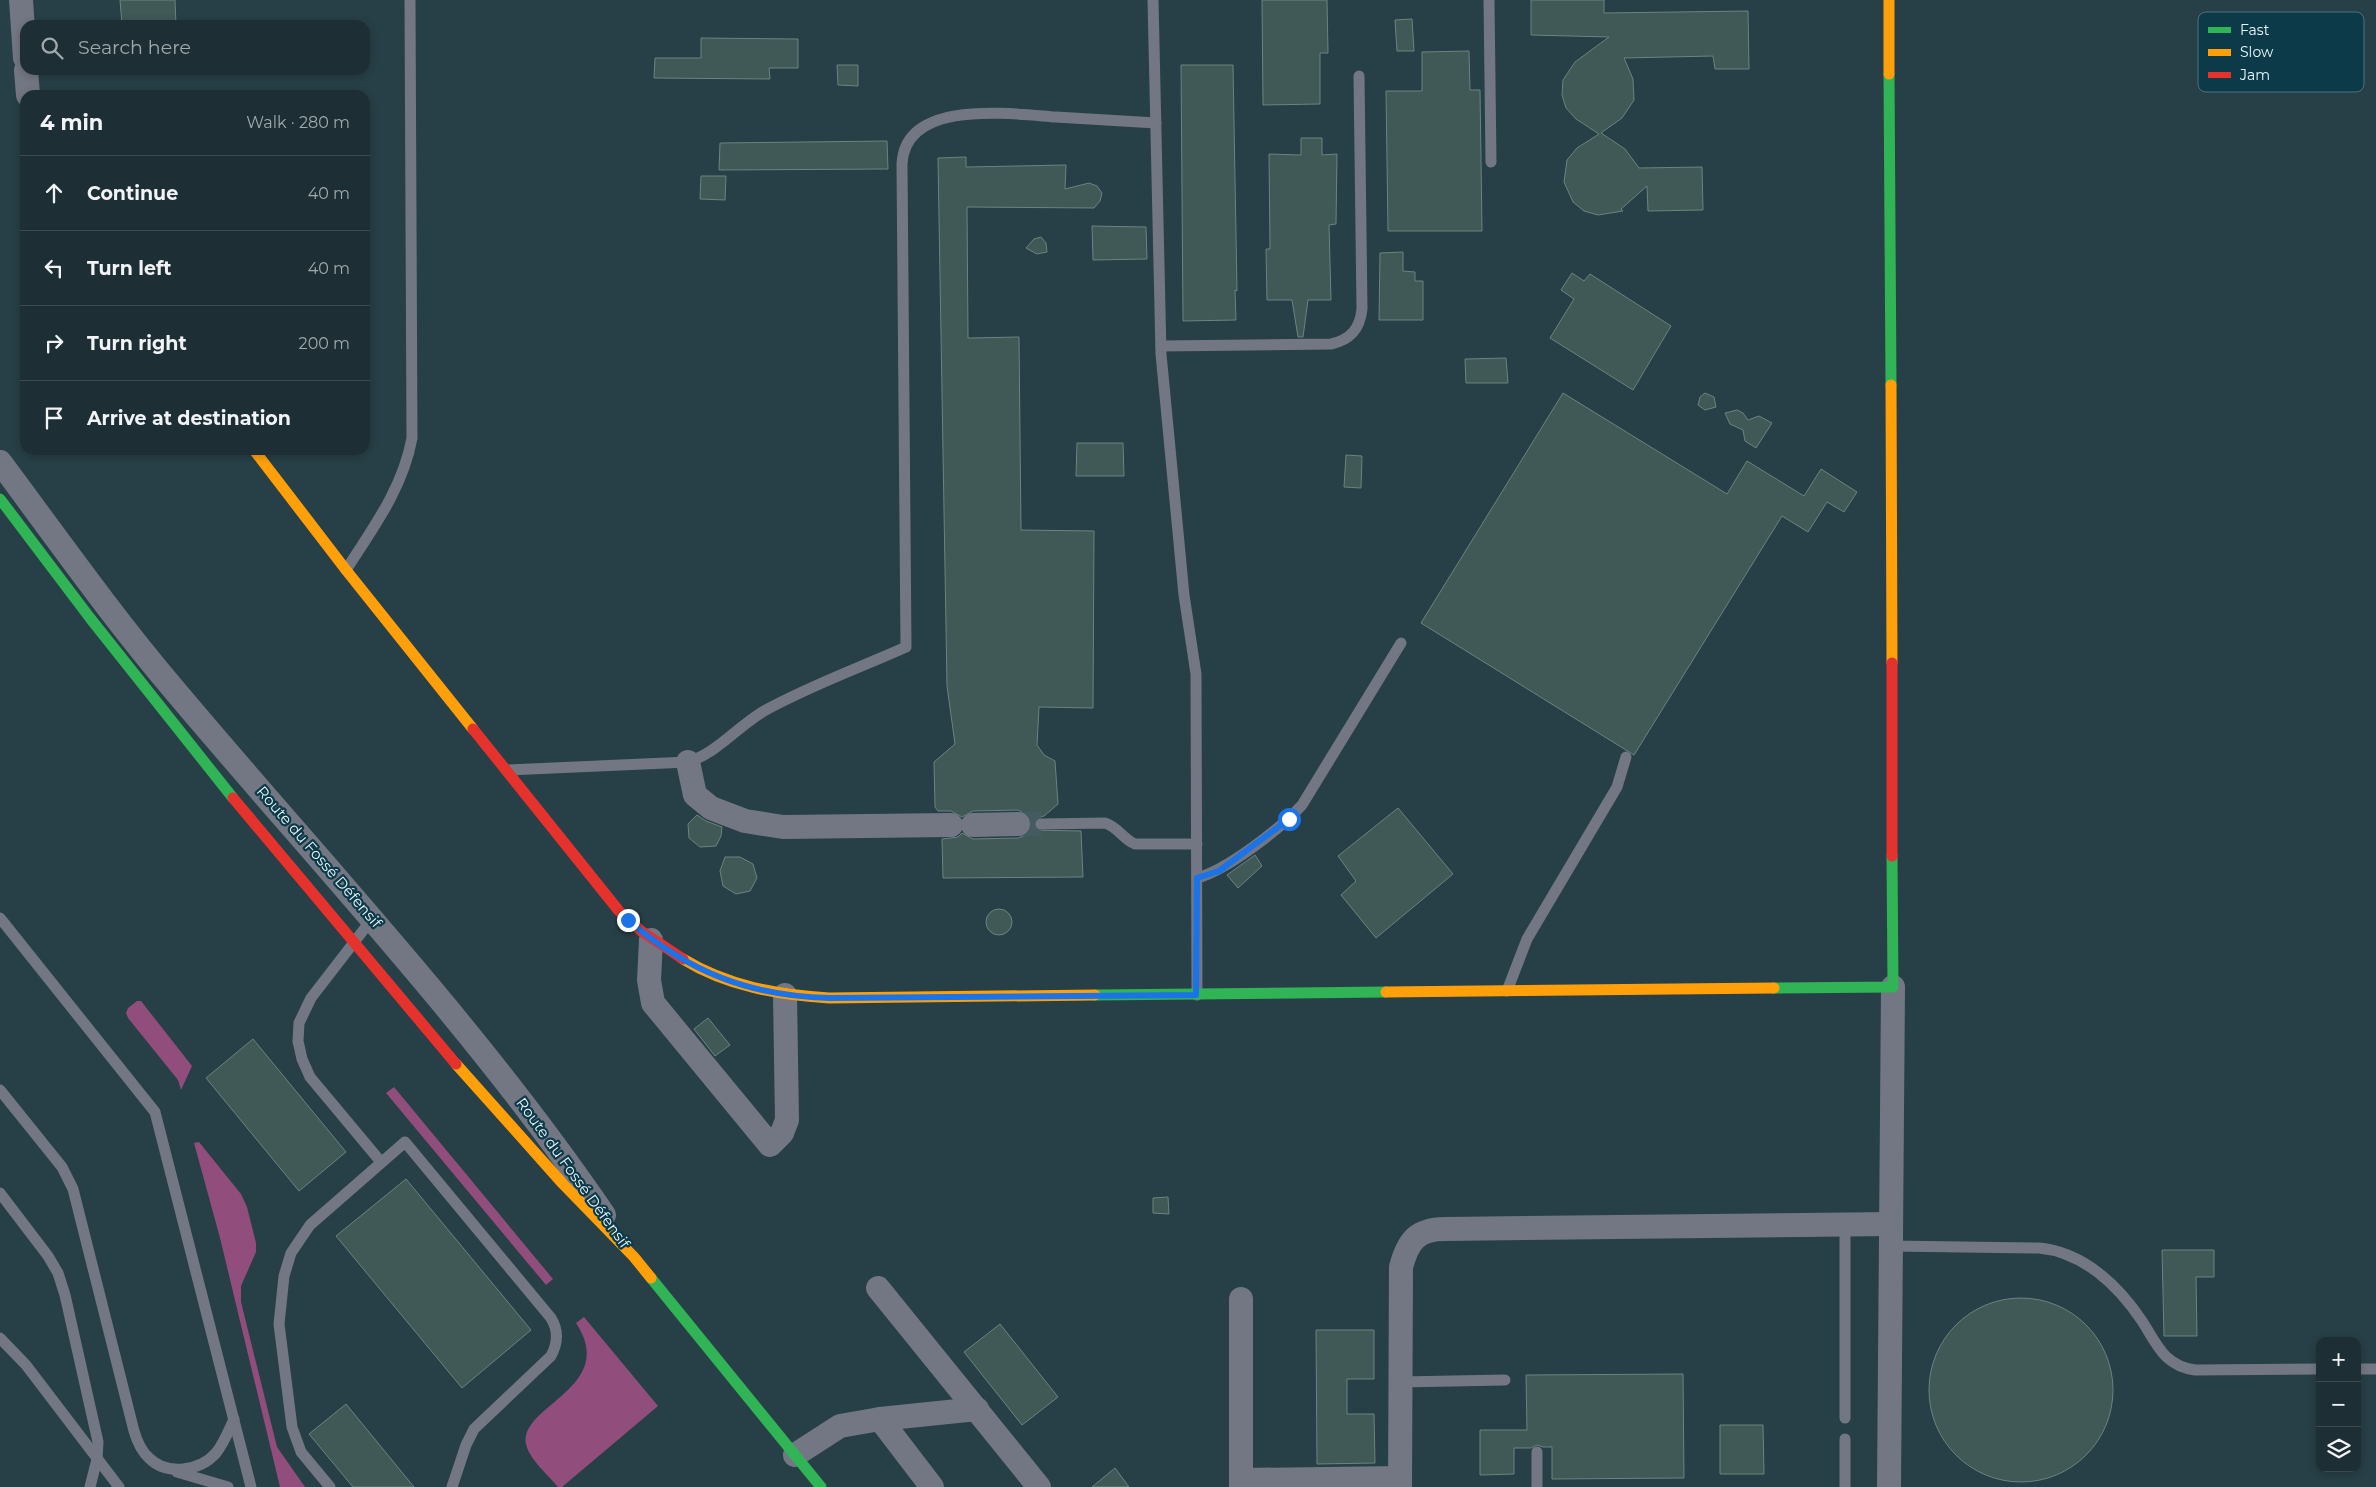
<!DOCTYPE html>
<meta charset="utf-8">
<style>
:root{--surface:#1d2f34;--page:#2a3b40;--text:#f1f3f6;--muted:#a0a9ac;--line:#3b4a4f}
body{margin:0;font-family:Montserrat,sans-serif;background:var(--page);color:var(--text)}
.controls{position:absolute;right:15px;bottom:15px;display:grid;overflow:hidden;border-radius:10px;box-shadow:0 2px 8px #0003}
.controls button{width:45px;height:45px;display:grid;place-items:center;padding:0;border:0;border-bottom:1px solid var(--line);background:var(--surface);color:var(--text);font:25px sans-serif}
.stop{position:absolute;width:15px;height:15px;margin:-11px;border:4px solid #1a73e8;border-radius:50%;background:#fff}
.stop.end{background:#1a73e8;border-color:#fff;box-shadow:0 1px 5px #0008}
.list{margin:0;padding:0;list-style:none}
h2{display:flex;justify-content:space-between;align-items:center;height:65px;margin:0;padding:0 20px;font-size:21px}
h2 small{font-size:16px;font-weight:400;color:var(--muted)}
.list li{display:grid;grid-template-columns:32px 1fr auto;gap:15px;align-items:center;box-sizing:border-box;height:75px;padding:0 20px;border-top:1px solid var(--line)}
.list b{display:block;font-size:19px;white-space:nowrap}
.list em{font-size:16px;font-style:normal;color:var(--muted)}
.icon{flex:none;width:28px;height:28px;fill:none;stroke:currentColor;stroke-width:2;stroke-linecap:round;stroke-linejoin:round}
.map{position:relative;flex:none;width:2376px;height:1487px;overflow:hidden}
.search{position:absolute;background:var(--surface);box-shadow:0 2px 8px #0003;left:20px;top:20px;width:350px;height:55px;display:flex;align-items:center;gap:12px;box-sizing:border-box;padding:0 18px;border-radius:15px;color:var(--muted);font-size:19px}
.panel{position:absolute;background:var(--surface);box-shadow:0 2px 8px #0003;left:20px;top:90px;width:350px;height:365px;border-radius:15px}
.map>svg:first-child{display:block}
.water{fill:#914d7c}
.building{fill:#405956;stroke:#6b8480}
.lines{fill:none;stroke-linecap:round;stroke-linejoin:round}
.street-tunnel{stroke:#445b61;stroke-width:24;stroke-dasharray:24 12;stroke-linecap:butt}
.lane{stroke:#737783;stroke-width:11}
.street{stroke:#737783;stroke-width:24}
.fast{stroke:#30b455;stroke-width:11}
.slow{stroke:#ff9f0a;stroke-width:11}
.jam{stroke:#e5322d;stroke-width:11}
.route{stroke:#1a73e8;stroke-width:6}
.labels{text-anchor:middle;stroke-width:4.5;stroke-linejoin:round;paint-order:stroke}
.street-label{font-size:15px;fill:#e8f7fd;stroke:#0d3a48}
.key{fill:#0d3a48;stroke:#4f737e;stroke-width:1}
.key-label{font-size:14px;fill:#e8f7fd}
</style>
<div class="map">
<svg width="2376" height="1487" viewBox="0 0 2376 1487">
<rect width="100%" height="100%" fill="#273f46"/>
<!-- water -->
<g class="water">
<polygon points="137,1001 141,1001 192,1066 181,1090 178,1080 128,1018 126,1013 128,1008"/>
<polygon points="394,1087 553,1279 546,1285 386,1093"/>
<polygon points="199,1142 241,1194 247,1207 256,1243 256,1252 241,1286 241,1302 277,1447 305,1487 280,1487 220,1238 194,1143"/>
<path d="M584 1317 658 1406 562 1487H558C548 1475 529 1459 526 1444 519 1405 619 1388 576 1323Z"/>
</g>
<!-- building -->
<g class="building">
<polygon points="120,0 175,0 176,25 122,25"/>
<polygon points="1262,0 1327,0 1328,53 1320,53 1320,104 1263,105"/>
<polygon points="1531,0 1604,0 1604,13 1748,11 1749,69 1715,69 1713,56 1624,58 1633,79 1634,100 1622,118 1601,133 1625,149 1639,168 1702,167 1703,210 1648,211 1647,186 1621,209 1623,211 1598,215 1584,211 1573,202 1564,182 1567,160 1577,148 1599,134 1576,119 1566,108 1562,95 1563,80 1575,62 1609,37 1531,35"/>
<polygon points="1412,19 1414,51 1397,51 1395,20"/>
<polygon points="701,38 798,39 798,68 769,68 770,79 654,78 655,58 701,58"/>
<polygon points="1469,51 1470,90 1480,90 1482,231 1388,231 1386,91 1422,91 1422,52"/>
<polygon points="837,65 858,65 858,86 838,85"/>
<polygon points="1181,65 1233,65 1237,291 1235,290 1236,320 1183,321"/>
<polygon points="1301,138 1322,138 1322,155 1337,154 1336,224 1329,225 1331,300 1308,300 1303,337 1298,337 1292,300 1267,300 1266,249 1270,249 1269,154 1301,155"/>
<polygon points="887,141 888,169 719,170 720,143"/>
<polygon points="966,157 966,167 1066,165 1065,189 1089,183 1097,186 1102,193 1100,201 1094,208 967,207 968,338 1019,337 1021,530 1094,531 1093,708 1039,707 1037,745 1044,755 1055,761 1058,804 1044,816 1037,818 1031,828 1029,816 1018,810 973,811 962,817 951,811 938,811 935,807 934,762 955,744 947,686 938,158"/>
<polygon points="701,176 726,176 725,200 700,199"/>
<polygon points="1092,226 1146,227 1147,259 1093,260"/>
<polygon points="1041,237 1046,243 1047,252 1037,254 1026,248 1034,239"/>
<polygon points="1403,252 1403,271 1415,272 1415,281 1423,281 1423,320 1379,320 1380,253"/>
<polygon points="1572,273 1584,281 1590,274 1671,326 1633,390 1550,338 1574,299 1561,290"/>
<polygon points="1506,358 1508,383 1466,383 1465,359"/>
<polygon points="1563,393 1727,494 1747,461 1804,496 1821,469 1857,492 1844,512 1827,502 1808,532 1782,516 1634,755 1421,623"/>
<polygon points="1705,393 1714,397 1716,407 1705,410 1698,405 1700,397"/>
<polygon points="1737,410 1743,413 1748,420 1759,416 1772,423 1756,448 1745,441 1743,430 1730,424 1725,413"/>
<polygon points="1077,443 1123,443 1124,476 1076,476"/>
<polygon points="1346,455 1362,456 1361,488 1344,487"/>
<polygon points="1398,808 1453,874 1376,938 1341,895 1356,881 1338,856"/>
<polygon points="697,815 706,821 722,827 721,836 716,846 700,847 689,838 688,824"/>
<polygon points="1030,830 1081,831 1083,877 943,878 942,839 958,837 962,833 973,839 1018,838 1026,835"/>
<polygon points="1255,855 1262,866 1238,888 1227,875"/>
<polygon points="725,857 740,857 753,864 757,878 750,891 736,894 723,886 720,871"/>
<circle cx="999" cy="922" r="13"/>
<polygon points="708,1018 730,1045 715,1056 694,1029"/>
<polygon points="253,1039 346,1152 299,1191 206,1078"/>
<polygon points="406,1179 531,1330 462,1388 336,1236"/>
<polygon points="1168,1197 1169,1214 1153,1213 1153,1198"/>
<polygon points="2162,1250 2214,1250 2214,1277 2196,1277 2197,1336 2164,1336"/>
<circle cx="2021" cy="1390" r="92"/>
<polygon points="1000,1324 1058,1397 1022,1425 964,1352"/>
<polygon points="1316,1330 1374,1330 1374,1379 1347,1379 1347,1414 1374,1414 1375,1463 1317,1464"/>
<polygon points="1683,1374 1684,1478 1552,1479 1552,1447 1543,1447 1537,1445 1531,1448 1514,1448 1514,1474 1480,1475 1480,1430 1527,1430 1526,1375"/>
<polygon points="346,1404 414,1487 353,1487 309,1434"/>
<polygon points="1720,1425 1763,1425 1764,1474 1720,1474"/>
<polygon points="1115,1468 1129,1487 1092,1487"/>
</g>
<g class="lines">
<!-- street-tunnel -->
<polyline class="street-tunnel" points="1018,824 1041,824"/>
<!-- lane -->
<g class="lane">
<polyline points="1153,0 1161,354 1184,595 1196,674 1197,995"/>
<polyline points="1489,0 1491,162"/>
<path d="M1161 346 1331 344C1351 340 1360 328 1362 309L1359 76"/>
<path d="M346 570C373 528 403 488 412 438L410 0"/>
<path d="M508 770 688 762C717 753 737 727 764 711 809 686 859 668 906 647L902 164C905 98 1013 114 1056 117 1089 119 1123 121 1156 123"/>
<path d="M1041 824 1105 823C1118 827 1123 839 1135 844H1197"/>
<path d="M1197 878C1227 870 1280 829 1302 805L1401 643"/>
<polyline points="0,918 155,1112 251,1487"/>
<polyline points="372,919 311,998 299,1023 298,1041 302,1059 310,1077 381,1162"/>
<polyline points="1507,991 1527,939 1617,787 1626,757"/>
<path d="M0 1090 62 1167 73 1189 134 1431C137 1441 141 1451 149 1458 167 1476 200 1471 216 1453 224 1443 229 1430 234 1419"/>
<polyline points="0,1193 48,1256 58,1273 65,1295 98,1442 97,1459 90,1487"/>
<path d="M1891 1246 2039 1248C2083 1252 2118 1285 2142 1321 2157 1344 2164 1366 2195 1370L2320 1369"/>
<polyline points="0,1338 26,1365 119,1487"/>
<polyline points="2357,1369 2376,1369"/>
<polyline points="1400,1382 1505,1380"/>
<polyline points="1845,1418 1845,1224"/>
<polyline points="1845,1439 1845,1487"/>
<polyline points="1537,1452 1537,1487"/>
<polyline points="177,1472 228,1487"/>
<path d="M330 1487 301 1452 292 1427 279 1324 284 1276 291 1253 310 1225 405 1142 551 1318C559 1331 558 1343 551 1356L474 1429 466 1445 452 1487"/>
</g>
<!-- street -->
<g class="street">
<polyline points="21,0 25,58"/>
<polyline points="26,70 28,95"/>
<path d="M0 462C56 537 110 614 171 686 317 860 475 1026 604 1215"/>
<polyline points="688,762 695,795 711,808 745,821 783,827 951,825"/>
<polyline points="973,825 1018,824"/>
<polyline points="651,940 649,980 653,1003 770,1145 782,1133 787,1120 785,995"/>
<polyline points="878,1288 1039,1487"/>
<polyline points="1241,1299 1241,1487"/>
<polyline points="880,1419 977,1409"/>
<polyline points="795,1455 840,1426 880,1419 932,1487"/>
<polyline points="1241,1480 1400,1478"/>
<path d="M1400 1487 1401 1267C1408 1241 1417 1229 1445 1229L1891 1224"/>
<polyline points="1889,1487 1893,987"/>
</g>
<!-- fast -->
<g class="fast">
<polyline points="1889,74 1891,385"/>
<polyline points="0,499 90,618 233,798"/>
<polyline points="1774,988 1893,987 1892,856"/>
<polyline points="1095,995 1386,992"/>
<polyline points="651,1278 821,1487"/>
</g>
<!-- slow -->
<g class="slow">
<polyline points="1889,0 1889,74"/>
<polyline points="1891,385 1892,663"/>
<polyline points="254,450 346,570 473,729"/>
<path d="M683 959C727 986 778 995 829 998L1095 995"/>
<polyline points="1386,992 1774,988"/>
<polyline points="456,1064 563,1184 634,1257 651,1278"/>
</g>
<!-- jam -->
<g class="jam">
<polyline points="1892,663 1892,856"/>
<polyline points="473,729 619,911 641,931 683,959"/>
<polyline points="233,798 456,1064"/>
</g>
</g>
<g class="lines">
<!-- route -->
<path class="route" d="M628 920C688 972 750 996 829 998L1196 995 1197 878 1219 871 1289 819"/>
</g>
<g class="labels">
<!-- street labels -->
<g class="street-label">
<text transform="translate(319 857) rotate(49)" y="5">Route du Fossé Défensif</text>
<text transform="translate(573 1173) rotate(54)" y="5">Route du Fossé Défensif</text>
</g>
</g>
<!-- legend -->
<rect x="2198" y="12" width="166" height="80" rx="8" class="key"/>
<rect x="2208" y="27" width="23" height="6" fill="#30b455"/>
<rect x="2208" y="49" width="23" height="7" fill="#ff9f0a"/>
<rect x="2208" y="72" width="23" height="6" fill="#e5322d"/>
<g class="key-label">
<text x="2240" y="35">Fast</text>
<text x="2240" y="57">Slow</text>
<text x="2240" y="80">Jam</text>
</g>
</svg>
<div class="controls">
<button>+</button>
<button>−</button>
<button><svg class="icon" aria-label="layers" viewBox="0 0 24 24"><path d="M12 4l9 5-9 5-9-5zM3 14l9 5 9-5"/></svg></button>
</div>
<div class="stop" style="left:1289px;top:819px"></div>
<div class="stop end" style="left:628px;top:920px"></div>
<div class="search"><svg class="icon" aria-label="search" viewBox="0 0 24 24"><circle cx="10" cy="10" r="6"/><path d="M15 15l6 6"/></svg>Search here</div>
<section class="panel">
<h2>4 min<small>Walk · 280 m</small></h2>
<ul class="list">
<li><svg class="icon" aria-label="ahead" viewBox="0 0 24 24"><path d="M12 20V5M6 11l6-6 6 6"/></svg><div><b>Continue</b></div><em>40 m</em></li>
<li><svg class="icon" aria-label="left" viewBox="0 0 24 24"><path d="M17 20v-9H6M10 6l-5 5 5 5"/></svg><div><b>Turn left</b></div><em>40 m</em></li>
<li><svg class="icon" aria-label="right" viewBox="0 0 24 24"><path d="M7 20v-9h11M14 6l5 5-5 5"/></svg><div><b>Turn right</b></div><em>200 m</em></li>
<li><svg class="icon" aria-label="arrive" viewBox="0 0 24 24"><path d="M6 21V4h12l-3 4 3 4H6"/></svg><div><b>Arrive at destination</b></div></li>
</ul>
</section>
</div>
